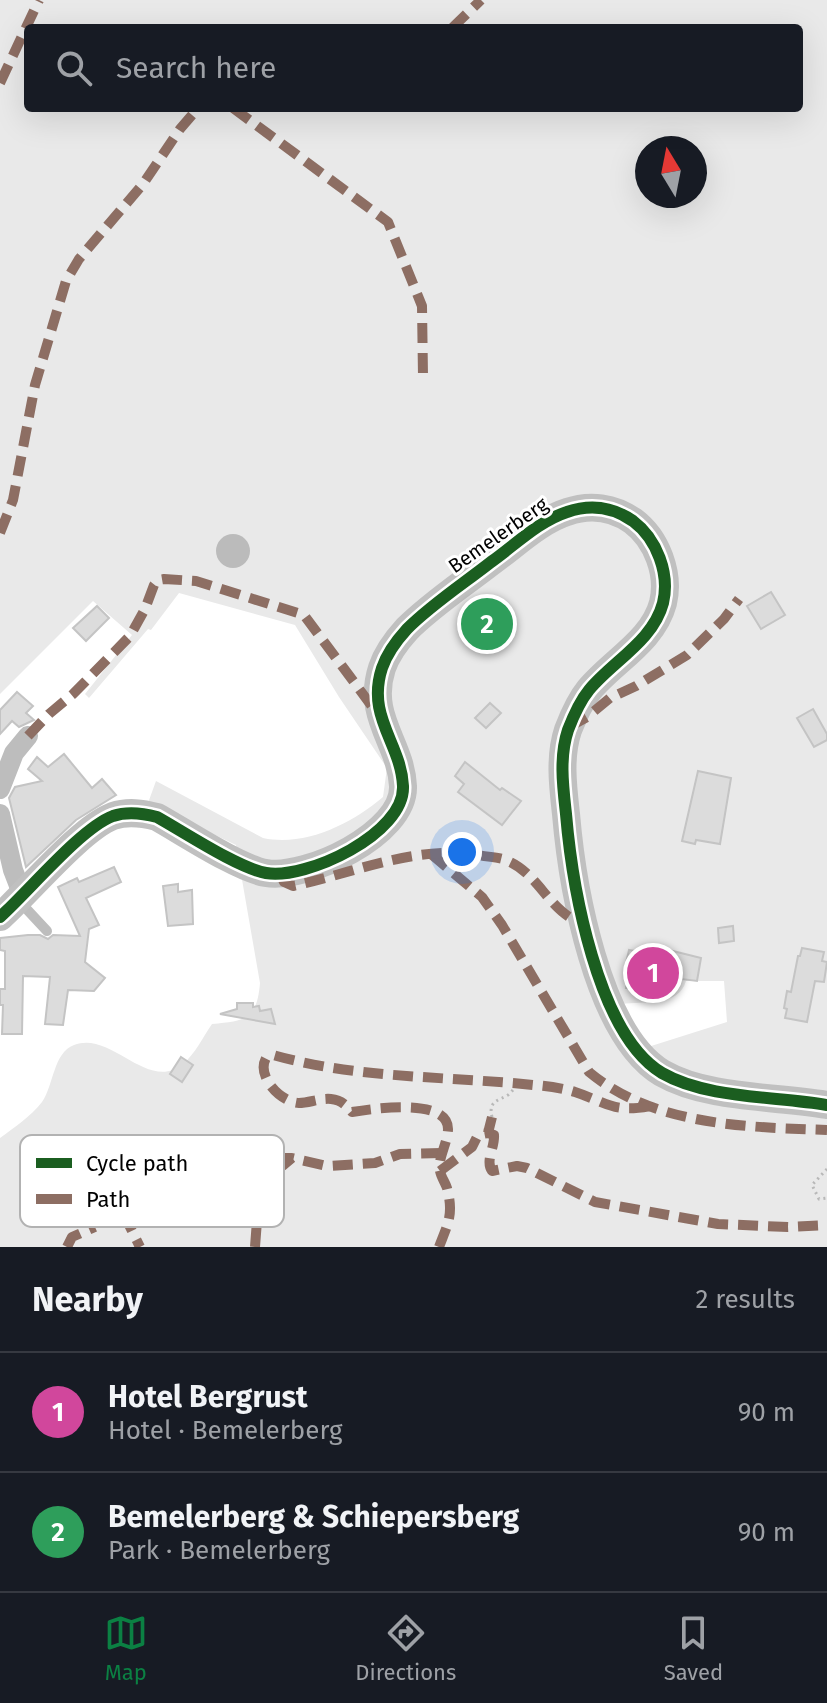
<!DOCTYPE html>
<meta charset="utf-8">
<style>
:root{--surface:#171b24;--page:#242831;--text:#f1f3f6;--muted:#9ea1a6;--line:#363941;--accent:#0b8043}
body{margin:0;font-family:"Fira Sans",sans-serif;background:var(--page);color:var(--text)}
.compass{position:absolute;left:635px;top:136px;width:72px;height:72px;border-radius:50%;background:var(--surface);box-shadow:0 8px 32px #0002;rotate:350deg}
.you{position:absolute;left:462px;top:852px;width:28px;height:28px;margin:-20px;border:6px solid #fff;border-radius:50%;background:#1a73e8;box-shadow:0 0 0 12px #1a73e833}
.badge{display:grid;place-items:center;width:52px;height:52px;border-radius:50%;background:var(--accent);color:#fff;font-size:26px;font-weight:700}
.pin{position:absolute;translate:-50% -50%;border:4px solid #fff;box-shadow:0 2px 8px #0006}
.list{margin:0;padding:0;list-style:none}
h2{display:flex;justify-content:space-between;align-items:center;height:104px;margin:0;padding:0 32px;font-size:34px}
h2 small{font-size:26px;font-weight:400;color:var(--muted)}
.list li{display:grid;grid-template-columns:52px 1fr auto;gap:24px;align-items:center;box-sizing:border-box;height:120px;padding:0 32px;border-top:2px solid var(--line)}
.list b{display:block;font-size:30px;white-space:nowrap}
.list p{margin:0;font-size:26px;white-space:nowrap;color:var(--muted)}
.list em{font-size:26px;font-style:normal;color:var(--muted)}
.icon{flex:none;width:44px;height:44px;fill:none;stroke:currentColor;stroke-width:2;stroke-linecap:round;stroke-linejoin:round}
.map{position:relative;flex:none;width:827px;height:1247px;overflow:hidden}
.search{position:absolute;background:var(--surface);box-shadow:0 8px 32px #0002;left:24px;right:24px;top:24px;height:88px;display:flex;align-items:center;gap:20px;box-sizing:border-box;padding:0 28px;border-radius:8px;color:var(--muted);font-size:30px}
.sheet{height:344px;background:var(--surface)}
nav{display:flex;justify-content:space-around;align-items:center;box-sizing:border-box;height:112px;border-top:2px solid var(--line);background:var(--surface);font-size:22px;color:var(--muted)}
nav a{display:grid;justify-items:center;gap:4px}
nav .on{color:var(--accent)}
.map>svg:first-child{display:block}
.green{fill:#e9e9e9;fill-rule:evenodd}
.water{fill:#bbb}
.building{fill:#dcdcdc;stroke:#c4c4c4;stroke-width:2}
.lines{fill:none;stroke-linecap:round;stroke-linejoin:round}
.path{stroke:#b8b8b8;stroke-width:3;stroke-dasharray:2 4;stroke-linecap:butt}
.lane{stroke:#bdbdbd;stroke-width:10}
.street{stroke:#bdbdbd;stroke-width:20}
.secondary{stroke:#c0c0c0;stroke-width:28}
.quiet{stroke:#8d6e63;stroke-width:10;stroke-dasharray:20 10;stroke-linecap:butt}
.cycleway-casing{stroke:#fff;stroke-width:17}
.cycleway{stroke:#1b5e20;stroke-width:12}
.labels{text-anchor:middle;stroke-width:6;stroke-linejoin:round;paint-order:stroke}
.street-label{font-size:20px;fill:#000;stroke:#fff}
.key{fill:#fff;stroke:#b2b2b2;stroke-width:2}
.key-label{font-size:22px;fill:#000}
</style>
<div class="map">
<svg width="827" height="1247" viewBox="0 0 827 1247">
<rect width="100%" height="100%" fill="#fff"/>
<!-- green -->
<path class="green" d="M0 0H827V1247H0V1138C15 1127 30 1117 42 1102 54 1085 53 1053 74 1045 111 1030 148 1093 183 1064 195 1054 203 1037 212 1024 246 1021 257 1019 260 983L236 845 148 803 156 781 263 838C305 847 351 824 383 797L387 768 339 697 295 625 179 593 151 630 148 629 89 698 85 694 132 635 93 601 0 694ZM28 28H799V108H28ZM647 148H695V196H647ZM686 981H724L727 1022 648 1047 622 1004C643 1001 679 1007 686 981Z"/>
<!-- water -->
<circle class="water" cx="233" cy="551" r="17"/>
<!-- building -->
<g class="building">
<polygon points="771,592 785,615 761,629 747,606"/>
<polygon points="97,606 109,618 86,641 73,628"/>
<polygon points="17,692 33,706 26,713 34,720 19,727 12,721 0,734 0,710"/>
<polygon points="490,703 501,713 486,728 475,718"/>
<polygon points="813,709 827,734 827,740 814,747 797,718"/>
<polygon points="64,754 92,788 102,779 116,795 76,820 26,867 9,798 15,787 42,781 28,769 37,757 48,767"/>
<polygon points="465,762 500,790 502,788 521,801 502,825 458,792 464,784 455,776"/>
<polygon points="698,771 731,778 720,844 696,840 695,844 682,841"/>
<polygon points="114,867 121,882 86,898 99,925 89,929 85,962 105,978 94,991 68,990 63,1025 45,1024 50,977 23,976 22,1034 2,1034 3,1005 0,1005 0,989 5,989 5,951 0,950 0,938 28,935 40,935 48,939 53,935 80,936 58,887 77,878 79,882"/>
<polygon points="178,884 178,892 192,890 193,924 168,926 163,886"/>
<polygon points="733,926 734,941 719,943 718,928"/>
<polygon points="657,947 701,958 697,981 666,977 662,995 626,988 630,968 625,967 629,950 655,955"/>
<polygon points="802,948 824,952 822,961 827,962 824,982 815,981 807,1022 785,1018 787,1009 784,1008 787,991 791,992 798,956 800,956"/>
<polygon points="237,1003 253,1003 253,1007 259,1006 260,1011 271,1009 275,1024 220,1014 237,1009"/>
<polygon points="181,1057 193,1065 182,1082 170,1074"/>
</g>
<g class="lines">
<!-- path -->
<g class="path">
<path d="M492 1117C488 1101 498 1101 508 1095 512 1092 514 1088 517 1085"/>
<polyline points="827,1169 812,1185 819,1199 827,1198"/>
<polyline points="95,1227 115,1217"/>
</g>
<!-- lane -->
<polyline class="lane" points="20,902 47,931"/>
<!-- street -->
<g class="street">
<polyline points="0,789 14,753 28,736"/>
<polyline points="0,814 13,870 23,896"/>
</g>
<!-- secondary -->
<path class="secondary" d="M0 917C29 891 81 828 113 816 128 811 142 813 157 817 184 832 238 868 266 873 306 880 405 834 403 786 401 743 366 717 382 668 387 653 397 640 407 629 432 604 463 584 491 562 515 545 539 521 567 512 590 504 613 507 633 521 657 539 670 574 663 603 653 641 613 661 589 690 580 701 573 717 568 730 559 757 563 787 566 814 572 885 597 1034 662 1073 707 1099 776 1096 827 1105"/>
<!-- quiet -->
<g class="quiet">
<polyline points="452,28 481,0"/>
<polyline points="0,83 39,0"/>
<polyline points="233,108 388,222 422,306 423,376"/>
<polyline points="0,533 13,500 35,385 66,281 79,259 143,184 180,129 198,108"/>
<polyline points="569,727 587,717 610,698 636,686 687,655 724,619 739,599"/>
<polyline points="28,736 49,714 73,694 130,636 145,609 154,585 158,580 164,579 196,581 304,615 377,713"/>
<path d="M431 854 482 897 502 925 589 1072C654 1126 746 1127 827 1130"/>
<path d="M281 875 284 882 293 886C354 873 414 845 478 855 487 857 500 857 508 861 539 874 550 913 582 923"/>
<path d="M488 1133 494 1135C495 1147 485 1161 492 1171L517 1166 527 1168 595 1202 718 1224 788 1227 827 1225"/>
<polyline points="185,1160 217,1166 261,1158 292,1158 327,1166 375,1163 400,1154 444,1153"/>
<polyline points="440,1171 472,1147 478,1135 488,1133 492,1117"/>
<polyline points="123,1213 140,1247"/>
<polyline points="115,1217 123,1213 131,1202 157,1197 170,1189 197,1180 217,1166"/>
<polyline points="67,1247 72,1237 95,1227"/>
<polyline points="255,1247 259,1194 269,1177 292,1158"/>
<path d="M439 1247C448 1223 454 1215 447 1188 445 1182 441 1177 440 1171 437 1160 448 1142 448 1129 448 1097 371 1109 352 1112 346 1105 341 1100 331 1099 320 1098 309 1103 299 1103 280 1102 256 1076 266 1058L273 1055C358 1079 446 1076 533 1085 543 1085 567 1089 575 1092 608 1103 613 1113 651 1106"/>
</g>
<defs>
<path id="cycleway" d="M0 917C29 891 81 828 113 816 128 811 142 813 157 817 184 832 238 868 266 873 306 880 405 834 403 786 401 743 366 717 382 668 387 653 397 640 407 629 432 604 463 584 491 562 515 545 539 521 567 512 590 504 613 507 633 521 657 539 670 574 663 603 653 641 613 661 589 690 580 701 573 717 568 730 559 757 563 787 566 814 572 885 597 1034 662 1073 707 1099 776 1096 827 1105"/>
</defs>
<!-- cycleway casing -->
<use href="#cycleway" class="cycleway-casing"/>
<!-- cycleway -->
<use href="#cycleway" class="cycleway"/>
</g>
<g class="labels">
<!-- street labels -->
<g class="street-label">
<text transform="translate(498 535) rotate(-35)" y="7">Bemelerberg</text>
</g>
</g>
<!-- legend -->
<rect x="20" y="1135" width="264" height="92" rx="12" class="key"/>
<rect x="36" y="1158" width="36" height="10" fill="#1b5e20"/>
<rect x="36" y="1194" width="36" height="10" fill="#8d6e63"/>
<g class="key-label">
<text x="86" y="1171">Cycle path</text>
<text x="86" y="1207">Path</text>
</g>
</svg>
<svg class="compass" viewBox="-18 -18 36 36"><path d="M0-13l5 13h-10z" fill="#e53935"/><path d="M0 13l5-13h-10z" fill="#9ea1a6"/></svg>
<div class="you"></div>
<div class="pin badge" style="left:653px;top:973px;background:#d1479c">1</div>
<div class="pin badge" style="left:487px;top:624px;background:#2e9e5b">2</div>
<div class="search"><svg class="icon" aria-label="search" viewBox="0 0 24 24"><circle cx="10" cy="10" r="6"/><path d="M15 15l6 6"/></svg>Search here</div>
</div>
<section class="sheet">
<h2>Nearby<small>2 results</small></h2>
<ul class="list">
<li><span class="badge" style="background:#d1479c">1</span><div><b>Hotel Bergrust</b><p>Hotel · Bemelerberg</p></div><em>90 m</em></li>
<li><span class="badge" style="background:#2e9e5b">2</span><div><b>Bemelerberg &amp; Schiepersberg</b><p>Park · Bemelerberg</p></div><em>90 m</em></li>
</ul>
</section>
<nav>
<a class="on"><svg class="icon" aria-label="map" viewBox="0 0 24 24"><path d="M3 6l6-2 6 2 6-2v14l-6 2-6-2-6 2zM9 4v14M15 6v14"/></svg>Map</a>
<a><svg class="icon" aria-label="directions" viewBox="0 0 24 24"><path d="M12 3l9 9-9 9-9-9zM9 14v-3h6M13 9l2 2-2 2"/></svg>Directions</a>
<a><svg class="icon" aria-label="saved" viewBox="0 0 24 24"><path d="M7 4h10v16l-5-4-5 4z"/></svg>Saved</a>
</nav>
